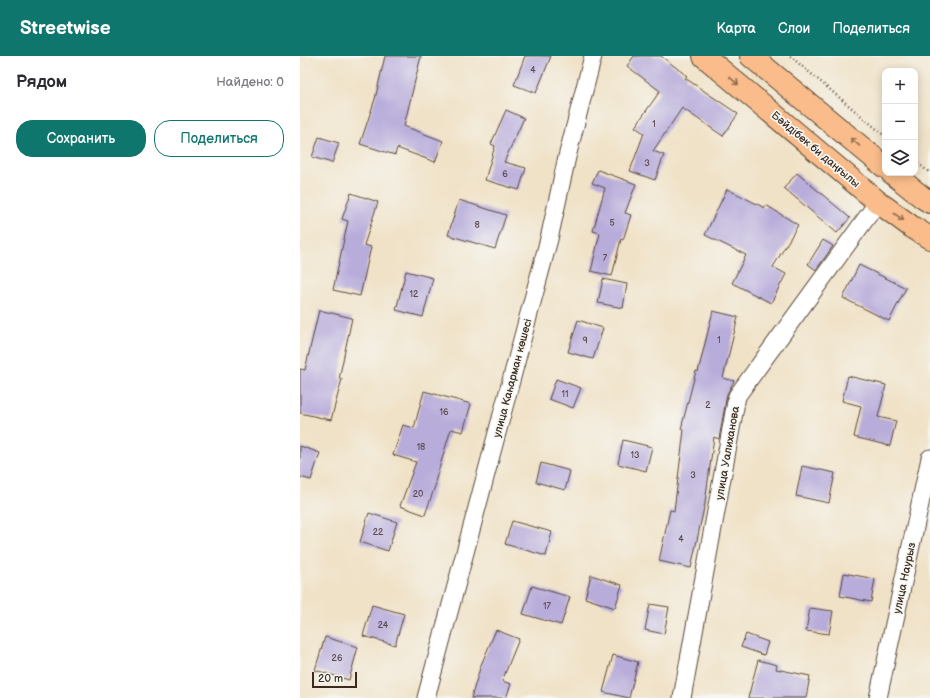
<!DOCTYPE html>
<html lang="ru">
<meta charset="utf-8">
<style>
:root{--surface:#fff;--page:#f7f7f7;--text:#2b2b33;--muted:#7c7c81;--line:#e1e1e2;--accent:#0f766e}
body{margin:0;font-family:"Balsamiq Sans",sans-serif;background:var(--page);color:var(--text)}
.controls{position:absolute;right:12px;top:12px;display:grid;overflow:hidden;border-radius:8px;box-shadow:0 2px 10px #0003}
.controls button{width:36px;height:36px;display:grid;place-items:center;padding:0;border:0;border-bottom:1px solid var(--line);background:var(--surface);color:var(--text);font:20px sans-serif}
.scale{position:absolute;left:12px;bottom:10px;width:45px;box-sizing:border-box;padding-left:4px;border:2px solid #3b2a1e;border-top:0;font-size:11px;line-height:14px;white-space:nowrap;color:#3b2a1e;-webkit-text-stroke:3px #f6f6f2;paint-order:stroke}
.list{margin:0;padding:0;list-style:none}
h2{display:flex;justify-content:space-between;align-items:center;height:52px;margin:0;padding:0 16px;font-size:17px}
h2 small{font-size:13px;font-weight:400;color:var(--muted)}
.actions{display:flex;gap:8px;padding:12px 16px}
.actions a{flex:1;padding:9px 0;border:1px solid var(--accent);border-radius:16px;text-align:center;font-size:14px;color:var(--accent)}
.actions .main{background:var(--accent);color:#fff}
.icon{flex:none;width:22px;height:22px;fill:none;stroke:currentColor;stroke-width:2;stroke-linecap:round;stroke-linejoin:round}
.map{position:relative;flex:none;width:630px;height:642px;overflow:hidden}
header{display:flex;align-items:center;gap:24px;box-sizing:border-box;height:56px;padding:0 20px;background:var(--accent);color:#fff}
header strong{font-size:19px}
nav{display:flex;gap:22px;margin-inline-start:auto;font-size:14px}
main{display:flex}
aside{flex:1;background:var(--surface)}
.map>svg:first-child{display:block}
.building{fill:#b8acda}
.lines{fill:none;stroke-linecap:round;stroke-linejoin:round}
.minor-casing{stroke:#564637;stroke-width:19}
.primary-casing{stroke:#564637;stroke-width:24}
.path{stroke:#564637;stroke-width:2.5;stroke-dasharray:1 3;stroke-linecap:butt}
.minor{stroke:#fff;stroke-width:17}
.primary{stroke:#f9bc8a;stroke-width:22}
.oneway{stroke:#906c4f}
.labels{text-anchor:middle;stroke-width:3.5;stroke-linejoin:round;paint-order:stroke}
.number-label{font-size:9px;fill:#5a4a4d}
.street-label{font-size:11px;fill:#3b2a1e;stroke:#f6f6f2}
</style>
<header>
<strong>Streetwise</strong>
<nav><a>Карта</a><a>Слои</a><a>Поделиться</a></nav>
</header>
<main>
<aside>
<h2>Рядом<small>Найдено: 0</small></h2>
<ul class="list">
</ul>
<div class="actions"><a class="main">Сохранить</a><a>Поделиться</a></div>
</aside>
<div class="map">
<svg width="630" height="642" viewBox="0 0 630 642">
<rect width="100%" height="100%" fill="#f6f6f2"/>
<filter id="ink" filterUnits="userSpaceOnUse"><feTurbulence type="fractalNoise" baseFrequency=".025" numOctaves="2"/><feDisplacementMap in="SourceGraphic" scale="8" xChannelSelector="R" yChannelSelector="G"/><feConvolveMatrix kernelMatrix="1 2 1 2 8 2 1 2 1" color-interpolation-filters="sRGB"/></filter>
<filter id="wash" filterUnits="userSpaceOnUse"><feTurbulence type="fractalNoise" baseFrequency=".012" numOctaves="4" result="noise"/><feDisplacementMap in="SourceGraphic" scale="16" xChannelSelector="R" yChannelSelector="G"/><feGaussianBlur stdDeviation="0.9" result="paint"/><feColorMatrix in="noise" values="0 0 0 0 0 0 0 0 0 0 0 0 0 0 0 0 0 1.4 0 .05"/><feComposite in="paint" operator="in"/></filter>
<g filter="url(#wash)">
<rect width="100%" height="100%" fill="#f0e2c7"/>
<g id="blocks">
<!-- building -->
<g class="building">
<polygon points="85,0 121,0 104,70 143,85 135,106 97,92 95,99 60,88 75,43"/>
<polygon points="225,0 251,0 236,37 214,29"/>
<polygon points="334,0 361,0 387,20 385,22 438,58 423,80 382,52 353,95 364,99 355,124 330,115 344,77 335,71 360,35 327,10"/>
<polygon points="206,54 224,62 204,106 226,112 219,134 185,124 195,90 191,88"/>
<polygon points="19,81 39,87 32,107 12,101"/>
<polygon points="298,114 336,128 325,157 331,159 323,184 321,183 312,220 291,215 300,177 293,175 305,132 292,127"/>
<polygon points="497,117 550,162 537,177 484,132"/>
<polygon points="427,133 465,152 466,149 498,169 473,211 486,218 471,247 432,227 446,199 405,179"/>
<polygon points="51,137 78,146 64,189 71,191 60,240 33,234 48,165 42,163"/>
<polygon points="159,144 206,159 195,193 148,179"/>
<polygon points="523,184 533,190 516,214 508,208"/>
<polygon points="559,209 606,232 589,265 543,242"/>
<polygon points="106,215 133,222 123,261 96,254"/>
<polygon points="303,223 327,228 323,252 298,247"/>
<polygon points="19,254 52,262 39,323 42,323 31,364 0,357 0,313 5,314"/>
<polygon points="413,255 438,261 423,322 434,325 427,338 419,383 414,381 405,447 391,512 359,505 370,454 374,455 384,374 381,373 396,315 398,316"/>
<polygon points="278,264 303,272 293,303 268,296"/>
<polygon points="548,320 586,329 578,361 596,365 590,390 554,381 561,350 542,345"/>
<polygon points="256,323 281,332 273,352 249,343"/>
<polygon points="124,335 171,348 163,376 151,373 135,426 136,427 125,459 100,450 116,406 93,399 103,369 114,372"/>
<polygon points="323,384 352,391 346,415 318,408"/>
<polygon points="0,390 20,397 11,424 0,421"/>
<polygon points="241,407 270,415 265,434 236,426"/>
<polygon points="502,410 535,417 529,447 496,440"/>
<polygon points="69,457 97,466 88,495 60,486"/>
<polygon points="212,465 252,476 246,500 205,488"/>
<polygon points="544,517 575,523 571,546 540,540"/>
<polygon points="291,519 322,529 315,552 285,542"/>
<polygon points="232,530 270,541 261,569 223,558"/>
<polygon points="350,548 369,551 364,578 345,574"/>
<polygon points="72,549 104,558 95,589 63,580"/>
<polygon points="510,552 533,555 529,578 506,575"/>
<polygon points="196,574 219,583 202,625 211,628 206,642 171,642 181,609"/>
<polygon points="446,578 468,586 464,599 441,591"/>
<polygon points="25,581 58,591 49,624 15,614"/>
<polygon points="313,599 338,606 329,642 303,636"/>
<polygon points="458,604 477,609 476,613 510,620 506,642 448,642"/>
</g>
</g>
</g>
<g filter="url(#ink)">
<use href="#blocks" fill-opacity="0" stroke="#564637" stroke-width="1"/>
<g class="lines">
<defs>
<g id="minor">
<polyline points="126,642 249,183 267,101 293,0"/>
<polyline points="382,642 437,340 578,146"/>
<polyline points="578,642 630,402"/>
</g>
<g id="primary">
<polyline points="404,0 578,146 612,171 630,182"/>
<polyline points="451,0 585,111"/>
<polyline points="592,117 622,141 630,146"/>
</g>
</defs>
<!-- minor casing -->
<use href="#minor" class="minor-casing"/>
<!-- primary casing -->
<use href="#primary" class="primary-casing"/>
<!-- path -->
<g class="path">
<polyline points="490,0 585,80"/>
<polyline points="615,105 630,117"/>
</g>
<!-- minor -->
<use href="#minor" class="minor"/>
<!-- primary -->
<use href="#primary" class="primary"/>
</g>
<!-- one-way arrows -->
<defs><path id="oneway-shaft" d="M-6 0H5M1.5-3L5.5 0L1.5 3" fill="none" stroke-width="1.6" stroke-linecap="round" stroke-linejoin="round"/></defs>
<g class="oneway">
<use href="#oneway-shaft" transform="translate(434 25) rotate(40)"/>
<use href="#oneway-shaft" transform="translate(555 86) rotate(-140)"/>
<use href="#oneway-shaft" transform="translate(599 161) rotate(37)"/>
</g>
</g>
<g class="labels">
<!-- number labels -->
<g class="number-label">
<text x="233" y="17">4</text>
<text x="354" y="71">1</text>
<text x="347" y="110">3</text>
<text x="205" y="121">6</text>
<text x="312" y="170">5</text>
<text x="177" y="172">8</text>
<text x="305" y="205">7</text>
<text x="114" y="241">12</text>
<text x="285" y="287">9</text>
<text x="419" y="287">1</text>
<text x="265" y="341">11</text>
<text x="408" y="352">2</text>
<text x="144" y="359">16</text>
<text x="121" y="394">18</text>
<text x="335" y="402">13</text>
<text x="393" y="422">3</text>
<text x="118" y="441">20</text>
<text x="78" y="479">22</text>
<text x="381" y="486">4</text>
<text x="247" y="553">17</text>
<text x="83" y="572">24</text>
<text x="37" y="605">26</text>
</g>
<!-- street labels -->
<g class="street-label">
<text transform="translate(516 93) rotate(40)" y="4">Бәйдібек би даңғылы</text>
<text transform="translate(212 322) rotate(-75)" y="4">улица Каһарман көшесі</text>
<text transform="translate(427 397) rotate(-80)" y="4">улица Уалиханова</text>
<text transform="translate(604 522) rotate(-78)" y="4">улица Наурыз</text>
</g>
</g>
</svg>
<div class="controls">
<button>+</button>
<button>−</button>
<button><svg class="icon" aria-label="layers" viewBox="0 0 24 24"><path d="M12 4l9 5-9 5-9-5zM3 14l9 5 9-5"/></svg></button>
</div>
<div class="scale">20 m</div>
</div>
</main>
